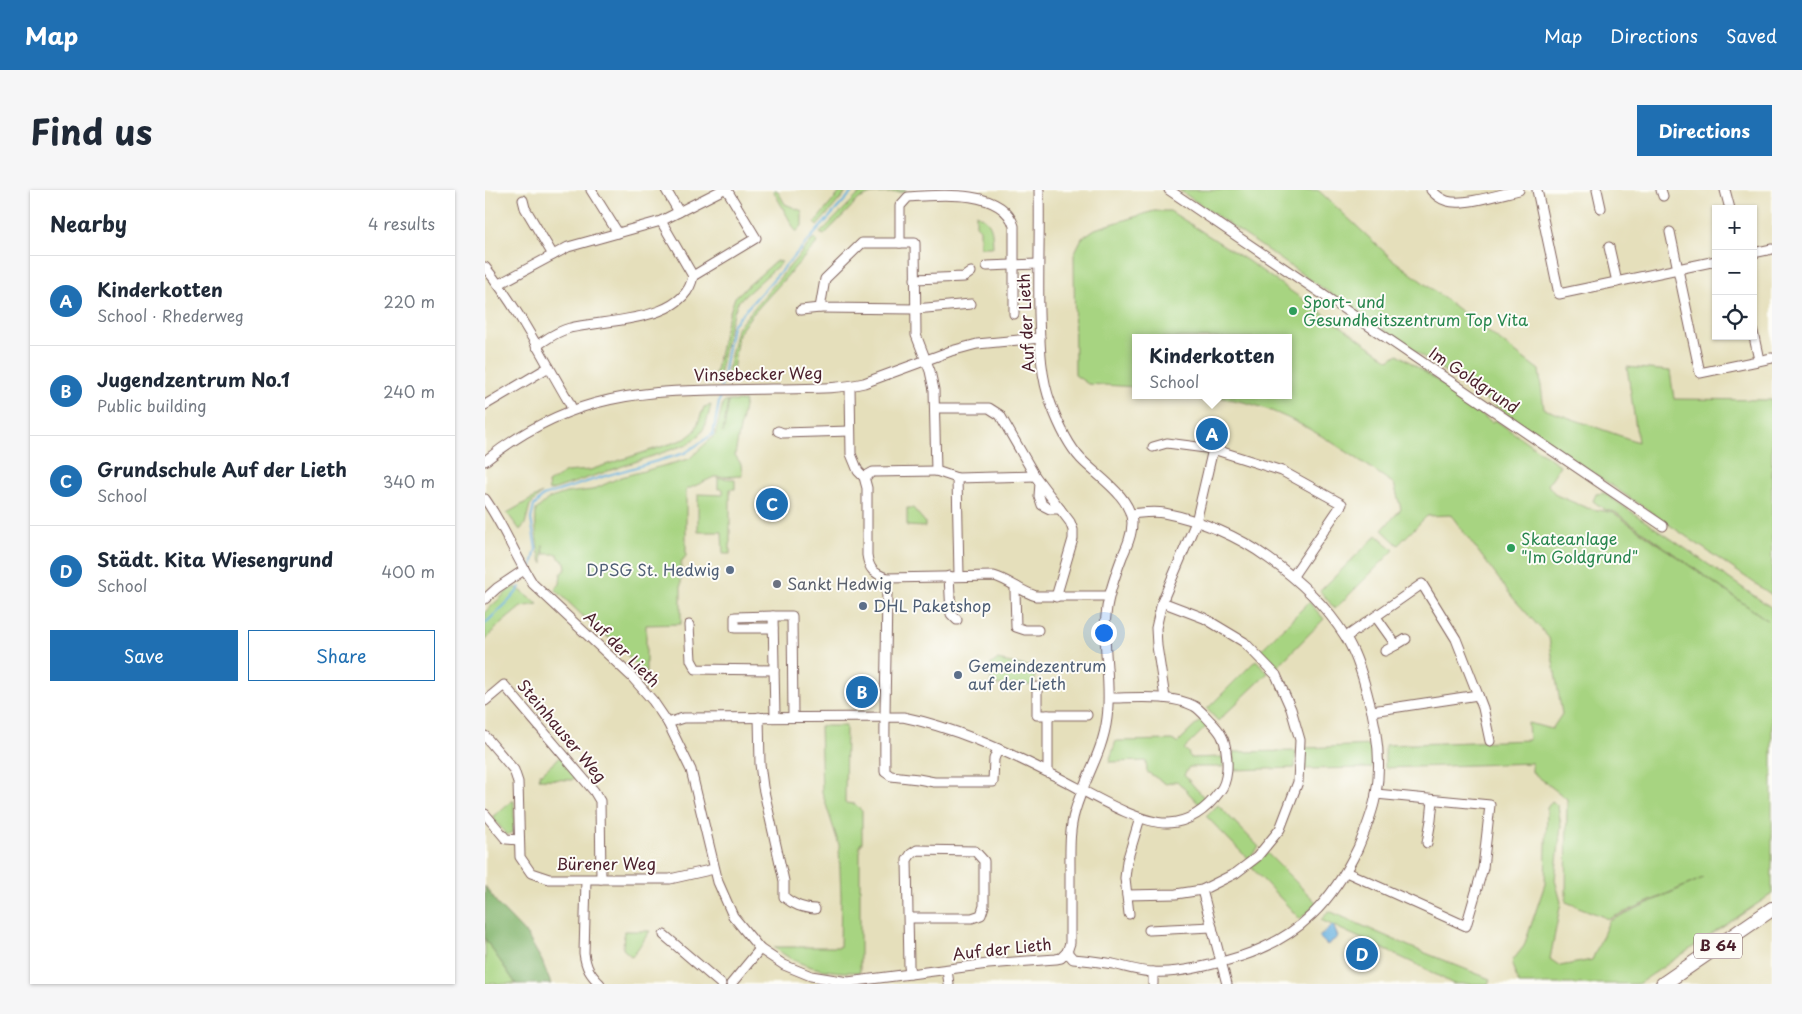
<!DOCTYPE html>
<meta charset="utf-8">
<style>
:root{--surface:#fff;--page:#f6f6f7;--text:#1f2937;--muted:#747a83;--line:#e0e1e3;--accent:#1f6fb2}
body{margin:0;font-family:"Playpen Sans",sans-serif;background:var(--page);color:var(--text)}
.controls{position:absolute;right:15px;top:15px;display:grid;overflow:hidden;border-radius:0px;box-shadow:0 1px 4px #0004}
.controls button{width:45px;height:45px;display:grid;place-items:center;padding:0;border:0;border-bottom:1px solid var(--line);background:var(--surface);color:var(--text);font:25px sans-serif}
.you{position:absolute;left:618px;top:442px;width:18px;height:18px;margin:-12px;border:4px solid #fff;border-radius:50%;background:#1a73e8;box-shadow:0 0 0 8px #1a73e833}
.badge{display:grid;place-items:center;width:32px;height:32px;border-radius:50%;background:var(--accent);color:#fff;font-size:16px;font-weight:700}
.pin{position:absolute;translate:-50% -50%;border:2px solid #fff;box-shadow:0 1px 5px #0006}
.popup{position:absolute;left:647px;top:144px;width:160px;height:65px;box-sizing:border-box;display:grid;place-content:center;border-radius:0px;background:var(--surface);filter:drop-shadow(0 1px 4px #0005);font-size:16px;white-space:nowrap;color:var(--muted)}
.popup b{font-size:19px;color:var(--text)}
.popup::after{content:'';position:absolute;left:50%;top:100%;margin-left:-10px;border:10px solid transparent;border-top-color:var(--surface)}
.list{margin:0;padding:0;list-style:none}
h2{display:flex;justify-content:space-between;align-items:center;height:65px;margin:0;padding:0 20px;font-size:21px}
h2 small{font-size:16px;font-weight:400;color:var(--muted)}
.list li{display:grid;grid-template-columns:32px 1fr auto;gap:15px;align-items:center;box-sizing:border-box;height:90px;padding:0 20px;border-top:1px solid var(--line)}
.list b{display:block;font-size:19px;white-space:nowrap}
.list p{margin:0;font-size:16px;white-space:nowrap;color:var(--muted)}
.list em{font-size:16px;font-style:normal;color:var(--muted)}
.actions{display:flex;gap:10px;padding:15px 20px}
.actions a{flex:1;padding:11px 0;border:1px solid var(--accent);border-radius:0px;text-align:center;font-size:18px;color:var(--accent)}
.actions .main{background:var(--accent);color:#fff}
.icon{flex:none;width:28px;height:28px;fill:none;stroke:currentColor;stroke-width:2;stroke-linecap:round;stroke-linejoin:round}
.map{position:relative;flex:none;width:1287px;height:794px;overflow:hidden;border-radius:0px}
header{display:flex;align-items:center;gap:30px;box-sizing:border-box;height:70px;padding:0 25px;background:var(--accent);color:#fff}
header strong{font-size:24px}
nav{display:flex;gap:28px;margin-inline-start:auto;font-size:18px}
.intro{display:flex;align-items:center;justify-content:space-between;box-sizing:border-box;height:120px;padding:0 30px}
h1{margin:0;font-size:35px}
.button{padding:12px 22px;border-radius:0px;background:var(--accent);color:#fff;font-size:18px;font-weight:700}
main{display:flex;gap:30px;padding:0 30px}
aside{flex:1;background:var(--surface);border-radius:0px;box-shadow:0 1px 4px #0004}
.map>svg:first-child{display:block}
.green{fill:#a7d481;stroke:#787a56}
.forest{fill:#85b66f;stroke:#686a4d}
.water{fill:#67b1df;stroke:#586885}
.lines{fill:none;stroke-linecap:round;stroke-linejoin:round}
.stream{stroke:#67b1df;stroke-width:2}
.minor-casing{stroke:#80625d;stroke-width:11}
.highway-casing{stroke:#80625d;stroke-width:16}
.minor{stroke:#fff;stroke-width:9}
.highway{stroke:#fff;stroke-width:14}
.leisure-dot{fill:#2e9e5b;stroke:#fdfcf7;stroke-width:2}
.service-dot{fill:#5c6f8a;stroke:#fdfcf7;stroke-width:2}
.worship-dot{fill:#6b7280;stroke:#fdfcf7;stroke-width:2}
.labels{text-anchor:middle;stroke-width:4;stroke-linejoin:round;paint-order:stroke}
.shield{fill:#fdfcf7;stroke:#806168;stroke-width:1}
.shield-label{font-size:15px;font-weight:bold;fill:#4a1f2b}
.leisure-label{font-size:16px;fill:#27864d;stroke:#fdfcf7;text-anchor:start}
.street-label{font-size:16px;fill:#4a1f2b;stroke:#fdfcf7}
.service-label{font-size:16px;fill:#4e5e75;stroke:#fdfcf7;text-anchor:start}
.worship-label{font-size:16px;fill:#5b616d;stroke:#fdfcf7;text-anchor:start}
</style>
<header>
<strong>Map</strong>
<nav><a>Map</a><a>Directions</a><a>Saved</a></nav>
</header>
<div class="intro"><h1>Find us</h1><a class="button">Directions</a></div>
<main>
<aside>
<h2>Nearby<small>4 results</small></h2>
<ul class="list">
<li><span class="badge">A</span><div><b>Kinderkotten</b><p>School · Rhederweg</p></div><em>220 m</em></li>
<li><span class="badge">B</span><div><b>Jugendzentrum No.1</b><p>Public building</p></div><em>240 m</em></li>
<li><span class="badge">C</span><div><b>Grundschule Auf der Lieth</b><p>School</p></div><em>340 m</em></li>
<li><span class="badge">D</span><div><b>Städt. Kita Wiesengrund</b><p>School</p></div><em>400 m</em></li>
</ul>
<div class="actions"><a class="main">Save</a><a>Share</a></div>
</aside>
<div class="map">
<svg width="1287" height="794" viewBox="0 0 1287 794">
<rect width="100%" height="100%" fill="#fdfcf7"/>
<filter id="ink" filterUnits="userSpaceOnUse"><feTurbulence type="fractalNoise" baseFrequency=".02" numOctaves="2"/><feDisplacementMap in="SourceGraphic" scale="10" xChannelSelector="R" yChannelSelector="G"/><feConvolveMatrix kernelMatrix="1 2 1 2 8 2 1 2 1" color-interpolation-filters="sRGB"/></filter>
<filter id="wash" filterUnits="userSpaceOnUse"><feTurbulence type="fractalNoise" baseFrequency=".0096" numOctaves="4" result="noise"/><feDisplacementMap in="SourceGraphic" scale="20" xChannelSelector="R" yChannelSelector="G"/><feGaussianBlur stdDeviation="1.12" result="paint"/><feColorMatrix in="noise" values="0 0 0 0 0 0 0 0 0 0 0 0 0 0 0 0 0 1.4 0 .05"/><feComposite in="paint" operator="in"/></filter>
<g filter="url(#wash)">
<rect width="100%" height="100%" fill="#e5dfbb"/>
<!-- green -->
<g class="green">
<polygon points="288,0 292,0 300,14 317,21 317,36 311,42"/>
<polygon points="357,0 363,0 332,36 329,33"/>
<polygon points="383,0 421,0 420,2 386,4 374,9 339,45 335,43 373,5"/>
<polygon points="694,0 833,0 907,69 1054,180 1059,219 1153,252 1142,177 1185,181 1189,209 1287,210 1287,405"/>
<path d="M669 21H685L763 71 904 170 913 164 992 218 991 221 1007 232 1010 230 1075 275 1063 295 1071 305 1102 318 1129 323 1282 430 1130 322 1120 320 1108 311 1111 304 1119 303 1287 418V704L1153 794H1034L1027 775 1028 770 1039 756 1060 694 1062 618 1067 611 1073 616 1076 636 1070 690 1076 712 1065 769 1075 776 1107 770 1124 731 1218 688 1124 729 1081 712 1082 609 1047 582V573L900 578V555L1044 550 1043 533 1067 539 1077 524 1064 448 1028 408 966 325 942 326 913 355 897 340 916 319 909 294C867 265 824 234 776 217 759 211 741 209 724 205H803V148H651V197L603 194 590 185 589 64 597 48 610 39Z"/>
<path d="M491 24C508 32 507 39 508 57H495V39L491 35Z"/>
<polygon points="329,48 333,52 266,126 253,144 247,189 241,189 252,138"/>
<polygon points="291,71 297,72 253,112 245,133 233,190 229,189 241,134 250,107"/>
<path d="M243 211 238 243 244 211H260L250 265 256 274 257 286 229 287 201 300V366L196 372V434L161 435V486L132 454 105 433 70 399 75 394 76 383 81 379 80 372 74 368 73 364H59L58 355V374C51 361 50 335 51 320L63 309 81 303 107 300 136 287 204 269 230 245 238 213Z"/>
<path d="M226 215C221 235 220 243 203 254L64 301 63 293 81 282 105 280 200 249 210 241 219 217Z"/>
<polygon points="233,288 250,289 250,299 245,299 245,364 238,364 237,342 213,342 213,304 238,305 238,299 233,299"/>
<polygon points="57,303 45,315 40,334 35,340 22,323"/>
<polygon points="422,318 428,318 440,332 440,337 422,336"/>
<polygon points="892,345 909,360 850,419 835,401"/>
<polygon points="31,397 53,414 36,417 13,436 0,451 0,422 25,399"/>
<polygon points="824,412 839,429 790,479 774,462"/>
<polygon points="512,470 550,478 550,495 506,495 506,474"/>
<polygon points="771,470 783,483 733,531 722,519"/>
<polygon points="719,527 725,533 699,559 703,562 705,568 738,567 738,577 704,577 699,585 723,612 717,617 692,591 681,594 662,582 661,571 624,572 631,551 688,550 692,553"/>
<path d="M335 536H361L360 613 370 614 377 621V654H375V782C343 783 314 778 289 757H355L356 707 354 655 337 602Z"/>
<polygon points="888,555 887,578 818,579 819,558"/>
<polygon points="811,561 810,578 748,580 748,562"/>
<polygon points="75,567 91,586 87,590 54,589 55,583 57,583"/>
<polygon points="27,611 29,611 29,641 22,645 7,627"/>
<polygon points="733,615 774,657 763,669 721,626"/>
<polygon points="782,663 832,713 815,729 766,677"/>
<polygon points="844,721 928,758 1005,789 1003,794 968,794 937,777 836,730"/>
<polygon points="139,741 165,741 147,767 138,759"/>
<polygon points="0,749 31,794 0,794"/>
</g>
<!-- forest -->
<polygon class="forest" points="0,696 14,716 42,745 57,771 66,794 31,794 0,749"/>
<!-- water -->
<polygon class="water" points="848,735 853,747 842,755 834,747"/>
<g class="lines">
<!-- stream -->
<g class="stream">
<polyline points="236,197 247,135 369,0"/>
<polyline points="47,376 51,359 46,329 49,316 58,306 120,286 200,263 228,244 236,202"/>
<path d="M0 434C11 422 27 411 35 397"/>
</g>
</g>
</g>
<g filter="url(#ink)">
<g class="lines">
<defs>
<g id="minor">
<polyline points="106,0 133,43"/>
<polyline points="181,0 194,22"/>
<path d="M554 0C555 41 553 82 554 123 555 154 555 185 566 214 573 233 582 254 596 269 613 287 646 306 647 333 647 345 642 356 637 367 631 383 625 400 622 417 616 454 627 491 622 528 618 562 599 589 590 621 584 640 585 661 585 681 585 705 585 729 585 753L582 762"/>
<polyline points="684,0 1178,336"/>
<path d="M946 0C951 5 955 9 962 11 978 16 1016 4 1034 0"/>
<polyline points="1052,0 1074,104 1231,71"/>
<polyline points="1112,0 1116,18"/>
<polyline points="1176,0 1178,6"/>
<polyline points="1240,0 1245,19"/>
<polyline points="38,10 40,18 68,65"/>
<polyline points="1185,42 1215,183 1287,168"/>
<path d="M415 53V16L423 7C459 4 518 0 529 36V124"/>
<polyline points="1124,57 1132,92"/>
<polyline points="1268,63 1287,59"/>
<polyline points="502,76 553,74"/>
<path d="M0 77C33 118 57 166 84 212L87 219"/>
<polyline points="208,86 271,48 242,0"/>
<polyline points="430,89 479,87 486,82"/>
<polyline points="14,94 83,57 176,31 237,0"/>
<polyline points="316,120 335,118"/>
<polyline points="1268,142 1274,170"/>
<path d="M51 156C62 149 72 141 85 138 120 129 200 133 208 86L176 31"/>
<path d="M365 197 366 264 373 281 379 287 382 298V365C384 379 388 383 402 388L509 386C524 390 535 401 551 406H624"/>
<polyline points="0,215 64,177"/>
<polyline points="451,218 504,218 515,225 550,286 585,332 588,340 588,349 571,407"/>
<polyline points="293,241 298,243 365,241"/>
<polyline points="668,257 682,253 728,259"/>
<path d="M0 271C94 195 175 201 288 199 319 198 349 200 379 193L466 161 492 154 555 148"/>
<polyline points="379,287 388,282 451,281"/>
<polyline points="472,288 550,286"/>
<polyline points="555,293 554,306 557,315 565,319 575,319"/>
<path d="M0 309C19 336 30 366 48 394L147 487 168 511 183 533 206 580 233 692 248 726 275 759 299 775 326 786 363 792 503 774 571 769 576 768 582 762"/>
<polyline points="474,385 472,288 451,281 449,200 445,181 431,145 430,53 377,53 340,89 335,118 430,119 486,114"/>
<polyline points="464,386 466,424 472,430"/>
<path d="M402 388C402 452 399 517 400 582L406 586 433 589 449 592H508L509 569 513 559"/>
<polyline points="532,397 530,400 531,437 540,440 553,440"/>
<polyline points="0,409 12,398 39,380"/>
<polyline points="891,427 911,455 900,461"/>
<polyline points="204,435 206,470 211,479 289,480"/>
<polyline points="288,438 250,438 250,427 288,426"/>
<polyline points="861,447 937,394 971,449 993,505 887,521"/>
<polyline points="911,455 921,449"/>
<polyline points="552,497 552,525 602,525"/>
<polyline points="993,505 998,518 1005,551"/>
<polyline points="680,508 672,456 671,438 677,412 711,332 728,259 797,281 857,314 808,386"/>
<polyline points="0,511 19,495 109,601 115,611 116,689"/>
<path d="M274 527 275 574 278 597 299 691V707C309 715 317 718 330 719"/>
<polyline points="290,527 288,426 307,426 308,527"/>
<path d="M183 533 198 528 418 527C468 537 516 559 562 582 593 596 650 634 683 633 706 632 722 619 735 601 743 591 743 573 741 561 740 548 734 540 726 532 721 527 715 519 709 516 687 504 649 508 624 508"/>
<polyline points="0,546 29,580 33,592 35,667 46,683 64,689 185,689 229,679"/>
<polyline points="563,582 563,525"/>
<polyline points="0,624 21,649 34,650"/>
<polyline points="942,653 946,630 948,610"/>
<polyline points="861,682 981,736 998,678 1005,615 891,604"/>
<path d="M101 690 99 763C101 778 105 784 115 794"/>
<polyline points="717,700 742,794"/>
<polyline points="642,705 691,704 717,700 751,683 772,667 795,639 813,592 815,550 806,519 791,485 759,452 719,428 677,412"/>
<polyline points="644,724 640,688 642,671 655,628"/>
<polyline points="424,728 487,728 496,725 499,716 499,671 490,661 432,660 426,664 422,670 424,776 425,784"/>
<polyline points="664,740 727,737"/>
<polyline points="179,745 236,794"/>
<path d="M582 762 588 769C601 770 615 772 628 774 641 777 655 782 668 782 695 784 731 774 757 766 814 747 847 712 873 658 880 641 888 623 891 604 897 572 891 534 882 503 877 483 871 463 860 446 840 414 814 390 783 368 753 346 715 330 679 323 668 321 657 323 646 324"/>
<polyline points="462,780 464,794"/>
<polyline points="668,782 668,794"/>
<polyline points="246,794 275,759"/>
</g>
<polyline id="highway" points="1178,794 1287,719"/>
</defs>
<!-- minor casing -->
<use href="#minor" class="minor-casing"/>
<!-- highway casing -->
<use href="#highway" class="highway-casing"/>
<!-- minor -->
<use href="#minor" class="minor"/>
<!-- highway -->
<use href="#highway" class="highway"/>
</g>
</g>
<!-- markers -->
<g class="leisure-dot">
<circle cx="808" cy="121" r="5"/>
<circle cx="1026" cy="358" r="5"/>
</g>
<g class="service-dot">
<circle cx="245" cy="380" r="5"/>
<circle cx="378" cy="416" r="5"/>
<circle cx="473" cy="485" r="5"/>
</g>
<circle class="worship-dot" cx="292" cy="394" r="5"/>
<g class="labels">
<!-- shield labels -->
<rect class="shield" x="1209" y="743.5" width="48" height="25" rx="4"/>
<g class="shield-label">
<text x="1233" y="761">B 64</text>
</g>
<!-- leisure labels -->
<g class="leisure-label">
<text x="818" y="118">Sport- und<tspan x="818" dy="18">Gesundheitszentrum Top Vita</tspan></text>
<text x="1036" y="355">Skateanlage<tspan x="1036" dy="18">"Im Goldgrund"</tspan></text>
</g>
<!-- street labels -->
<g class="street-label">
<text transform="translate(541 133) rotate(-93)" y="6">Auf der Lieth</text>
<text transform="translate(273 184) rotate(-1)" y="6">Vinsebecker Weg</text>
<text transform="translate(989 190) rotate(34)" y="6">Im Goldgrund</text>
<text transform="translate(137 459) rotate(45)" y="6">Auf der Lieth</text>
<text transform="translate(77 541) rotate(50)" y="6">Steinhauser Weg</text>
<text x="121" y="680">Bürener Weg</text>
<text transform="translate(517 759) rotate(-6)" y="6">Auf der Lieth</text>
</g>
<!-- service labels -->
<g class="service-label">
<text x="235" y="386" text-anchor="end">DPSG St. Hedwig</text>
<text x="388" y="422">DHL Paketshop</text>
<text x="483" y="482">Gemeindezentrum<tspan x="483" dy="18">auf der Lieth</tspan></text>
</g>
<!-- worship labels -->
<g class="worship-label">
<text x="302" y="400">Sankt Hedwig</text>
</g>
</g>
</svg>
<div class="controls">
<button>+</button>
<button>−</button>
<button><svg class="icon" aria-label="locate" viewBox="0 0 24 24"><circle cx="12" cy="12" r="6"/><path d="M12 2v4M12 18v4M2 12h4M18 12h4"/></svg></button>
</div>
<div class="you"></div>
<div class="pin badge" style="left:727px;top:244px">A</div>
<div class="popup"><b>Kinderkotten</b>School</div>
<div class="pin badge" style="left:377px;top:502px">B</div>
<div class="pin badge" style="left:287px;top:314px">C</div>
<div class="pin badge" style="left:877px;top:764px">D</div>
</div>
</main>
